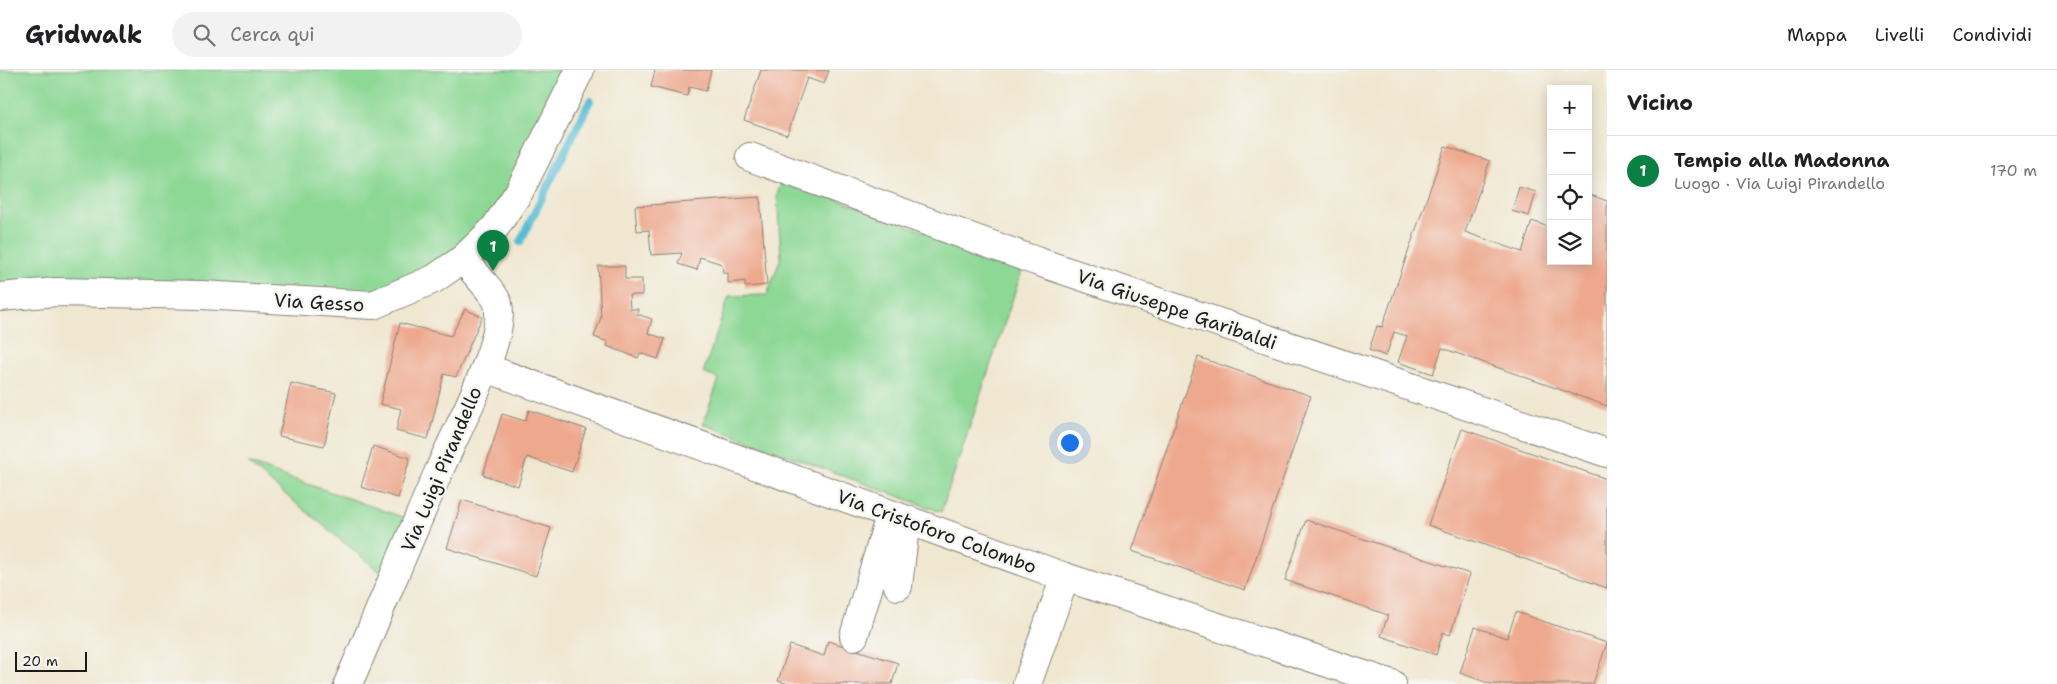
<!DOCTYPE html>
<html lang="it">
<meta charset="utf-8">
<style>
:root{--surface:#fff;--page:#f2f2f2;--text:#202124;--muted:#757577;--line:#e0e0e0;--accent:#0b8043}
body{margin:0;font-family:"Shantell Sans",sans-serif;background:var(--page);color:var(--text)}
.controls{position:absolute;right:15px;top:15px;display:grid;overflow:hidden;border-radius:0px;box-shadow:0 2px 12px #0003}
.controls button{width:45px;height:45px;display:grid;place-items:center;padding:0;border:0;border-bottom:1px solid var(--line);background:var(--surface);color:var(--text);font:25px sans-serif}
.scale{position:absolute;left:15px;bottom:12px;width:72px;box-sizing:border-box;padding-left:5px;border:2px solid #1c1c1c;border-top:0;font-size:14px;line-height:18px;white-space:nowrap;color:#1c1c1c;-webkit-text-stroke:4px #f6f6f2;paint-order:stroke}
.you{position:absolute;left:1069px;top:372px;width:18px;height:18px;margin:-12px;border:4px solid #fff;border-radius:50%;background:#1a73e8;box-shadow:0 0 0 8px #1a73e833}
.badge{display:grid;place-items:center;width:32px;height:32px;border-radius:50%;background:var(--accent);color:#fff;font-size:16px;font-weight:700}
.pin{position:absolute;translate:-50% -41px;filter:drop-shadow(0 1px 2px #0008)}
.pin::after{content:'';position:absolute;top:26px;width:18px;height:15px;background:inherit;clip-path:polygon(0 0,100% 0,50% 100%)}
.list{margin:0;padding:0;list-style:none}
h2{display:flex;justify-content:space-between;align-items:center;height:65px;margin:0;padding:0 20px;font-size:21px}
h2 small{font-size:16px;font-weight:400;color:var(--muted)}
.list li{display:grid;grid-template-columns:32px 1fr auto;gap:15px;align-items:center;box-sizing:border-box;height:70px;padding:0 20px;border-top:1px solid var(--line)}
.list b{display:block;font-size:19px;white-space:nowrap}
.list p{margin:0;font-size:16px;white-space:nowrap;color:var(--muted)}
.list em{font-size:16px;font-style:normal;color:var(--muted)}
.icon{flex:none;width:28px;height:28px;fill:none;stroke:currentColor;stroke-width:2;stroke-linecap:round;stroke-linejoin:round}
.map{position:relative;flex:none;width:1607px;height:614px;overflow:hidden}
header{display:flex;align-items:center;gap:30px;box-sizing:border-box;height:70px;padding:0 25px;background:var(--surface);border-bottom:1px solid var(--line)}
header strong{font-size:24px}
nav{display:flex;gap:28px;margin-inline-start:auto;font-size:18px}
.search{width:350px;height:45px;background:var(--page);display:flex;align-items:center;gap:12px;box-sizing:border-box;padding:0 18px;border-radius:28px;color:var(--muted);font-size:19px}
main{display:flex}
aside{flex:1;background:var(--surface)}
.map>svg:first-child{display:block}
.green{fill:#8dd895;stroke:#547a58}
.lines{fill:none;stroke-linecap:round;stroke-linejoin:round}
.stream{stroke:#56bdd4;stroke-width:8}
.building{fill:#eea88d}
.minor-casing{stroke:#868276;stroke-width:30}
.minor{stroke:#fff;stroke-width:28}
.labels{text-anchor:middle;stroke-width:5;stroke-linejoin:round;paint-order:stroke}
.street-label{font-size:19px;fill:#1c1c1c;stroke:#f6f6f2}
</style>
<header>
<strong>Gridwalk</strong>
<div class="search"><svg class="icon" aria-label="search" viewBox="0 0 24 24"><circle cx="10" cy="10" r="6"/><path d="M15 15l6 6"/></svg>Cerca qui</div>
<nav><a>Mappa</a><a>Livelli</a><a>Condividi</a></nav>
</header>
<main>
<div class="map">
<svg width="1607" height="614" viewBox="0 0 1607 614">
<rect width="100%" height="100%" fill="#f6f6f2"/>
<filter id="ink" filterUnits="userSpaceOnUse"><feTurbulence type="fractalNoise" baseFrequency=".02" numOctaves="2"/><feDisplacementMap in="SourceGraphic" scale="10" xChannelSelector="R" yChannelSelector="G"/><feConvolveMatrix kernelMatrix="1 2 1 2 8 2 1 2 1" color-interpolation-filters="sRGB"/></filter>
<filter id="wash" filterUnits="userSpaceOnUse"><feTurbulence type="fractalNoise" baseFrequency=".0096" numOctaves="4" result="noise"/><feDisplacementMap in="SourceGraphic" scale="20" xChannelSelector="R" yChannelSelector="G"/><feGaussianBlur stdDeviation="1.12" result="paint"/><feColorMatrix in="noise" values="0 0 0 0 0 0 0 0 0 0 0 0 0 0 0 0 0 1.4 0 .05"/><feComposite in="paint" operator="in"/></filter>
<g filter="url(#wash)">
<rect width="100%" height="100%" fill="#f0e7d0"/>
<!-- green -->
<g class="green">
<polygon points="0,0 581,0 516,148 445,205 354,230 0,231"/>
<polygon points="782,109 1023,198 941,442 703,354 719,309 703,303 729,226 767,225 781,187 777,125"/>
<polygon points="247,393 408,449 385,506"/>
</g>
<g class="lines">
<!-- stream -->
<polyline class="stream" points="520,172 590,31"/>
</g>
<g id="blocks">
<!-- building -->
<g class="building">
<polygon points="655,0 711,0 706,21 689,17 687,26 651,17"/>
<polygon points="761,0 829,0 824,14 807,8 787,65 744,50"/>
<polygon points="1445,76 1490,91 1465,162 1522,182 1532,151 1551,158 1551,191 1588,191 1588,124 1607,131 1607,336 1442,278 1433,304 1398,292 1407,266 1394,262 1386,286 1369,280 1377,256 1382,257"/>
<polygon points="1519,117 1536,122 1529,146 1512,141"/>
<polygon points="760,127 767,215 745,217 745,211 728,213 728,203 723,203 722,194 700,187 697,200 678,194 682,183 651,185 649,160 637,161 635,136"/>
<polygon points="598,196 625,196 625,209 642,209 642,225 629,225 630,239 638,239 637,244 652,249 648,263 665,269 658,289 640,283 638,288 607,276 608,272 594,267 601,247"/>
<polygon points="465,239 482,247 456,307 444,304 428,369 396,361 401,339 380,334 400,253 451,266"/>
<polygon points="1198,287 1311,326 1245,520 1132,481"/>
<polygon points="291,313 336,323 324,376 279,366"/>
<polygon points="529,340 586,359 572,402 527,387 518,416 483,405 502,344 525,351"/>
<polygon points="1462,359 1607,409 1607,518 1428,455"/>
<polygon points="373,376 410,388 398,428 361,417"/>
<polygon points="462,430 551,458 536,506 447,478"/>
<polygon points="1306,450 1470,504 1450,565 1443,562 1436,585 1381,566 1388,545 1285,510"/>
<polygon points="1516,542 1607,573 1593,614 1491,614 1460,603 1475,557 1507,568"/>
<polygon points="828,571 898,593 892,614 789,614 778,611 790,575 824,586"/>
</g>
</g>
</g>
<g filter="url(#ink)">
<use href="#blocks" fill-opacity="0" stroke="#868276" stroke-width="1"/>
<g class="lines">
<defs>
<g id="minor">
<polyline points="750,87 1036,191 1607,383"/>
<polyline points="0,227 56,222 202,225 373,235 434,209 463,189 494,159 519,122 580,0"/>
<polyline points="486,298 1065,507 1392,614"/>
<polyline points="898,516 904,465"/>
<polyline points="854,566 886,459"/>
<path d="M348 614C379 543 408 471 439 401 454 365 507 269 498 234 496 225 470 198 463 189"/>
<polyline points="1027,614 1065,507"/>
</g>
</defs>
<!-- minor casing -->
<use href="#minor" class="minor-casing"/>
<!-- minor -->
<use href="#minor" class="minor"/>
</g>
</g>
<g class="labels">
<!-- street labels -->
<g class="street-label">
<text transform="translate(319 232) rotate(3)" y="7">Via Gesso</text>
<text transform="translate(1177 239) rotate(19)" y="7">Via Giuseppe Garibaldi</text>
<text transform="translate(441 399) rotate(-67)" y="7">Via Luigi Pirandello</text>
<text transform="translate(937 461) rotate(20)" y="7">Via Cristoforo Colombo</text>
</g>
</g>
</svg>
<div class="controls">
<button>+</button>
<button>−</button>
<button><svg class="icon" aria-label="locate" viewBox="0 0 24 24"><circle cx="12" cy="12" r="6"/><path d="M12 2v4M12 18v4M2 12h4M18 12h4"/></svg></button>
<button><svg class="icon" aria-label="layers" viewBox="0 0 24 24"><path d="M12 4l9 5-9 5-9-5zM3 14l9 5 9-5"/></svg></button>
</div>
<div class="scale">20 m</div>
<div class="you"></div>
<div class="pin badge" style="left:493px;top:201px">1</div>
</div>
<aside>
<h2>Vicino<small></small></h2>
<ul class="list">
<li><span class="badge">1</span><div><b>Tempio alla Madonna</b><p>Luogo · Via Luigi Pirandello</p></div><em>170 m</em></li>
</ul>
</aside>
</main>
